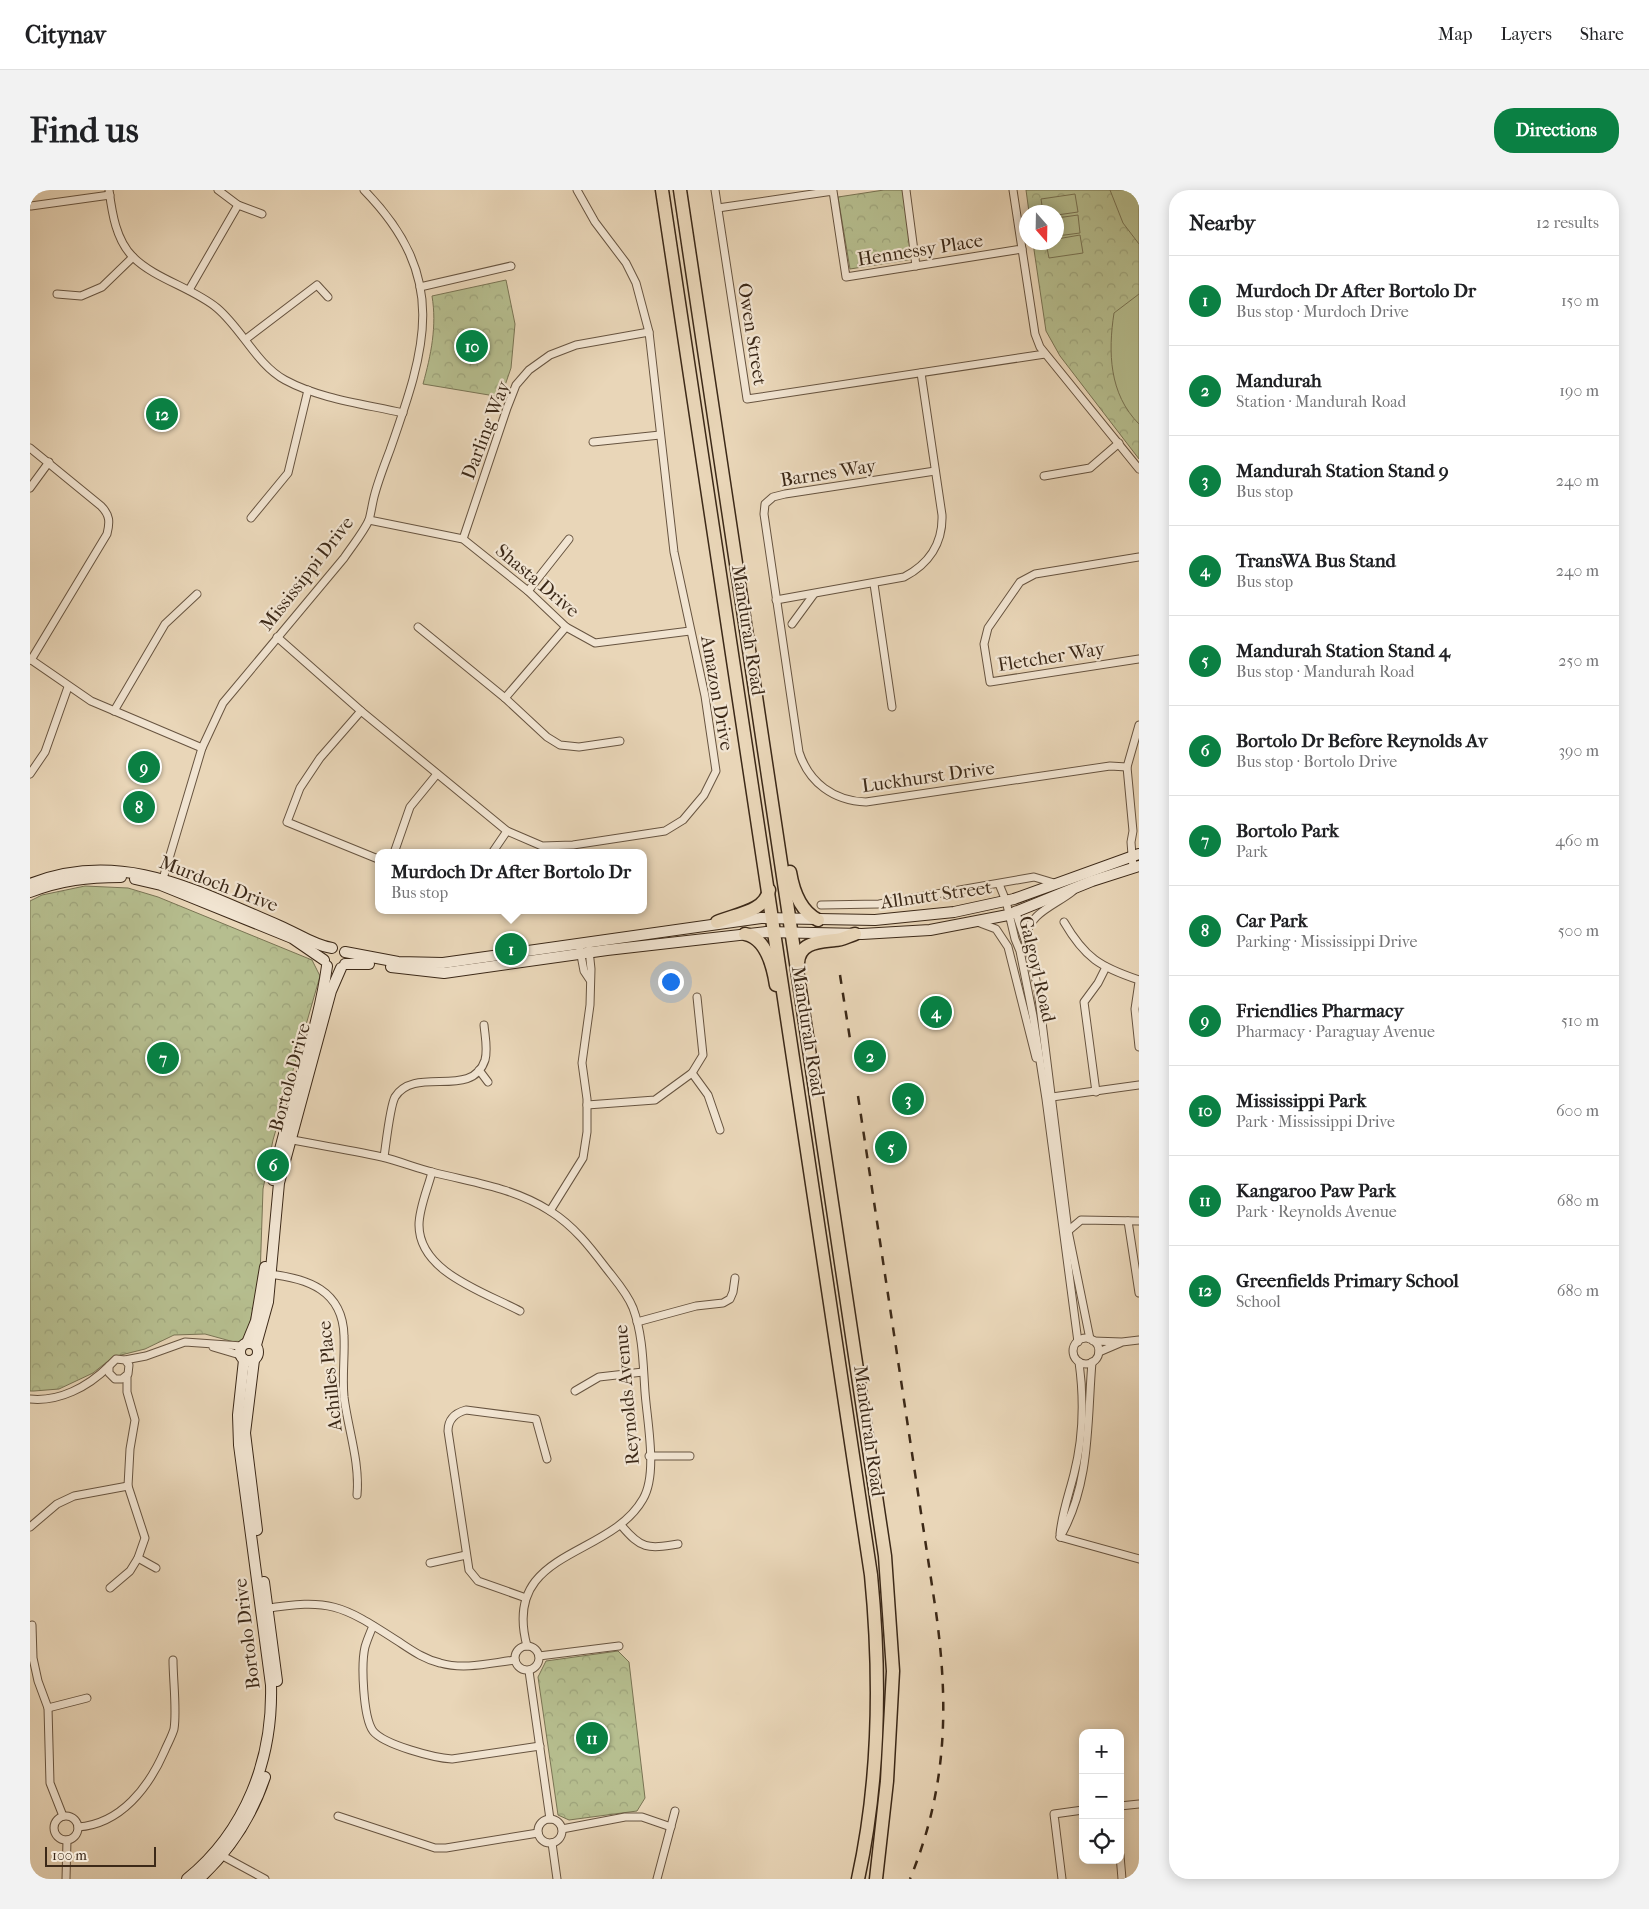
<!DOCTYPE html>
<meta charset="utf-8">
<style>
:root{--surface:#fff;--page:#f2f2f2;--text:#202124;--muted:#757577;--line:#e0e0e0;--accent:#0b8043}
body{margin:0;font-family:"IM FELL French Canon",serif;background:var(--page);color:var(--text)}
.controls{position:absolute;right:15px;bottom:15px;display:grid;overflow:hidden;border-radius:10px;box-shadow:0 2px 12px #0003}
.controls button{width:45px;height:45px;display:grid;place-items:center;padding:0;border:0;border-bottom:1px solid var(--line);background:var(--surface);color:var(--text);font:25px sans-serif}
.compass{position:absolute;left:989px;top:15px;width:45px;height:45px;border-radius:50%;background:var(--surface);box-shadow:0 2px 12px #0003;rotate:160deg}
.scale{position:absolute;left:15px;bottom:12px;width:111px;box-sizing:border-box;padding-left:5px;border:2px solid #3c2918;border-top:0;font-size:14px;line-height:18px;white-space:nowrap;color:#3c2918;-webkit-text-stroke:4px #f1e4d1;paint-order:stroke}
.you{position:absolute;left:640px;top:791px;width:18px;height:18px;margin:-12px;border:4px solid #fff;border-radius:50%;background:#1a73e8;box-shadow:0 0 0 8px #1a73e833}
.badge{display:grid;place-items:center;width:32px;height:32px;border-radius:50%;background:var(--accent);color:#fff;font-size:16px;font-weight:700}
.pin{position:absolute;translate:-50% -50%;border:2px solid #fff;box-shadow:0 1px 5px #0006}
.popup{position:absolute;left:345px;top:659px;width:272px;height:65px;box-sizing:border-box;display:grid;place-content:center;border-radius:10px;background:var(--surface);filter:drop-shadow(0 1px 4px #0005);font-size:16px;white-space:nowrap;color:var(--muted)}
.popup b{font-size:19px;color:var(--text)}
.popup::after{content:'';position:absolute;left:50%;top:100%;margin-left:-10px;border:10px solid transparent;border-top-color:var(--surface)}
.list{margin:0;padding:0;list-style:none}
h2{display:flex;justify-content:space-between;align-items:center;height:65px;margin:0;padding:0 20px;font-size:21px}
h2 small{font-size:16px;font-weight:400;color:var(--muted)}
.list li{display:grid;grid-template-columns:32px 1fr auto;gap:15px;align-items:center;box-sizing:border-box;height:90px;padding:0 20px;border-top:1px solid var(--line)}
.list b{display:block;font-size:19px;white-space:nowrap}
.list p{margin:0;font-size:16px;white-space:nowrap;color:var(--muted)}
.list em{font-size:16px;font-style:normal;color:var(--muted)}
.icon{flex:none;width:28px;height:28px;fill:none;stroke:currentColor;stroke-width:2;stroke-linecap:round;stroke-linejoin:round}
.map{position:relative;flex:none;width:1109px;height:1689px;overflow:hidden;border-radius:20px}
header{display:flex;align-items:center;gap:30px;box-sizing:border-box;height:70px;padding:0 25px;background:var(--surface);border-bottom:1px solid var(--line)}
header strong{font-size:24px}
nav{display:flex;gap:28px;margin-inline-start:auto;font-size:18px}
.intro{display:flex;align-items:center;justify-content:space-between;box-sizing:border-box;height:120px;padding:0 30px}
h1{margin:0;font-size:35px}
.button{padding:12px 22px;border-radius:20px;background:var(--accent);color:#fff;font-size:18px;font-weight:700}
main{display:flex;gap:30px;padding:0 30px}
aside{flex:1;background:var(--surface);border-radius:20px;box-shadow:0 2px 12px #0003}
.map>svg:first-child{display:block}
.forest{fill:url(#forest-crowns);stroke:#797454}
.pitch{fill:#b6be8f;stroke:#797454}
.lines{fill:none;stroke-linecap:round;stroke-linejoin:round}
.street-casing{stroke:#675440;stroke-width:9}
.secondary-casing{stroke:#3c2918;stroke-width:12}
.highway-casing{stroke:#3c2918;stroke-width:15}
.street{stroke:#f1e4d1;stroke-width:7}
.secondary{stroke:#f1e4d1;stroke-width:10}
.highway{stroke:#e9d6b8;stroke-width:12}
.rail{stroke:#3c2918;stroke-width:2.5;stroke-dasharray:9 9;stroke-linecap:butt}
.labels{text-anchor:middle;stroke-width:4.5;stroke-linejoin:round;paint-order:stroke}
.street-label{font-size:19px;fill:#3c2918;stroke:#f1e4d1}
</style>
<header>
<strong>Citynav</strong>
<nav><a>Map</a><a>Layers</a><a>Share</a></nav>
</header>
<div class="intro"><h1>Find us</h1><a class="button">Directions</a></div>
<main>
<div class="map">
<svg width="1109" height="1689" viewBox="0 0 1109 1689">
<defs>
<pattern id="forest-crowns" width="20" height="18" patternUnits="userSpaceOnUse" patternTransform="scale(1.25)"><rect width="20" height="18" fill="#b6be8f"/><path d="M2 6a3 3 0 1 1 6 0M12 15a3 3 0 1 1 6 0" fill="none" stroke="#9da37b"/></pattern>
</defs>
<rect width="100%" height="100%" fill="#e9d6b8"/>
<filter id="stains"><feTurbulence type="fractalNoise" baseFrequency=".004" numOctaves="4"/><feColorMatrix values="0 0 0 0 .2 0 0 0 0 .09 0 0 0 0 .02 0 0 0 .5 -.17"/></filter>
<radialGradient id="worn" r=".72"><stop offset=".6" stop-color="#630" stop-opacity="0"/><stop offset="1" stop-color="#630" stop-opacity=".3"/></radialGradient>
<!-- forest -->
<g class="forest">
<polygon points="854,0 873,0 883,69 820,79 808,7"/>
<polygon points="996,0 1109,0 1109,269 1030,166 1016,141 1003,53 1026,52 1026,22 999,22"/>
<path d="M476 90 485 134 481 178 471 207 393 194C401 165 407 136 402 106Z"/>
<polygon points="55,696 98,698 128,707 282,770 290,786 243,950 233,999 230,1088 215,1155 175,1144 144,1145 115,1159 83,1167 63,1183 29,1199 4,1201 0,1201 0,711 12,705"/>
<polygon points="588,1461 599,1472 615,1608 607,1621 539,1630 528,1625 508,1487 516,1471"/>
</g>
<!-- pitch -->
<g class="pitch">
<polygon points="1080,0 1109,0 1109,54 1093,33"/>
<polygon points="1045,4 1048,22 1027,25 1026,22 1013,22 1011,9"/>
<polygon points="1048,25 1050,43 1027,46 1027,28"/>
<polygon points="1050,45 1053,63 1019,68 1016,53 1026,52 1027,49"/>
<path d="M1109 104V234C1079 204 1078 162 1084 123Z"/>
</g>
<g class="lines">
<defs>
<g id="street">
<path d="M79 0C82 23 86 50 103 67 125 89 163 98 187 118 212 139 227 175 255 190 290 209 334 214 373 223"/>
<polyline points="188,0 208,15 232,24"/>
<polyline points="685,0 717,209 1015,164"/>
<polyline points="876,0 886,76"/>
<polyline points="983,0 1005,144 1010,157 1109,279"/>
<polyline points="1,16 80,5"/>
<polyline points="688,18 803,1 816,87 992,59"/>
<polyline points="390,97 481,76"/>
<polyline points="159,100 208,15"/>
<polyline points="27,104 51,106 72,97 103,67"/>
<polyline points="216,149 287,95 298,107"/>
<polyline points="563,252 630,245"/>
<path d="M0 258 71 316C80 325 80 332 77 344L1 470"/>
<path d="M905 281 755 304 743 307 735 314 734 324 769 562C779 593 804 611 836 612L1080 576 1097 577"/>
<polyline points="1014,286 1060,278 1089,253"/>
<polyline points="0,298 19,272"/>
<polyline points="221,328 258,283 278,200"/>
<polyline points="339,330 433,349 498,401 536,437 565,453 660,441"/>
<polyline points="433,349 477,218 486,195 499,180 520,165 546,155 619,142"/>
<polyline points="1109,367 1005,384 990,392 958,438 954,454 960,492 1109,469"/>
<polyline points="844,394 862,517"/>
<polyline points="498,401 539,349"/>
<path d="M746 410 874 387C899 374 913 353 912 325L891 183"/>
<polyline points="762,434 784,404"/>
<polyline points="388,437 475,508 517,547 530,555 549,557 590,551"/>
<polyline points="247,447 331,521 477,641 512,656 543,655 635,641 653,630 674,605 686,581 675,506 644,362 619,142 606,93 596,73 565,32 547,0"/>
<polyline points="0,469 61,511 172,558"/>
<polyline points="475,508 536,437"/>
<polyline points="84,521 135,434 167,404"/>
<polyline points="331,521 290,568 270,598 257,632 348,669"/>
<polyline points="0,584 15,562 38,497"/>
<polyline points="364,663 380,617 407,584"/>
<polyline points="462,663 477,641"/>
<polyline points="1103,678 1101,652 1103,641 1097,577 1109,535"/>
<path d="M132 692 172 558 193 513 314 368C322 356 333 343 339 330 341 323 342 315 344 307 348 291 354 276 360 260 396 157 420 88 334 0"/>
<polyline points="969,694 976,711 985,749 990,761 1003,826 1016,909 1048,1152"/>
<polyline points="791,715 849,714 1004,687 1024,693"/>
<polyline points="985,720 1002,771 1008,800 1038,1041 1060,1149"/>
<path d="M1034 732C1055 768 1070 777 1109 790"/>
<polyline points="950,733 966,739 978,757 1006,868"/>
<path d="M996 748C998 723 1026 715 1043 701"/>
<polyline points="550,760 554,781 560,790"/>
<polyline points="1109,792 1105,819 1109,857"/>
<polyline points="449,880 458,892"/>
<polyline points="662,883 678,905 690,940"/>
<polyline points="1066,902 1054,812 1068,793 1076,777"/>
<polyline points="1022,907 1109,895"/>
<polyline points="557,915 625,910 662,883 673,865 667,807"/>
<path d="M257 949C289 955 321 960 352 967 369 971 386 978 402 982 444 993 482 997 520 1021 544 1036 560 1057 576 1078 586 1091 597 1103 603 1118 613 1145 613 1174 615 1202 617 1231 628 1284 613 1309 579 1369 471 1359 497 1456"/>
<path d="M354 967C356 954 360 916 365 907 385 875 442 910 455 870 458 859 455 846 454 835"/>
<path d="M402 982C398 998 389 1018 389 1035 389 1082 454 1102 490 1121"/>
<polyline points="520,1021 553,968 557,942 557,909 552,873 560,815 561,779 559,760"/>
<polyline points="1098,1031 1109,1103"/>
<polyline points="1038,1041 1051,1030 1109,1031"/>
<path d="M238 1084C277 1088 313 1100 314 1146 315 1166 312 1186 314 1207 318 1239 330 1272 327 1305"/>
<polyline points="607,1132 666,1116 693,1113 700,1109 703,1102 705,1088"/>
<circle cx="1056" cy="1161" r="13"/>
<polyline points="1063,1151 1092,1152 1109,1150"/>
<polyline points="183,1157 210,1165"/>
<polyline points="1069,1162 1090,1153"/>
<polyline points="95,1170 99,1175 98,1184 92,1189 85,1189 79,1183 79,1176 86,1169 95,1170 116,1166 155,1152 212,1156"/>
<polyline points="545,1201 569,1187 613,1182"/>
<path d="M0 1209C29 1212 58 1197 79 1176"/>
<polyline points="619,1266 660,1266"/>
<path d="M591 1335C611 1359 617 1359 648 1354"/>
<polyline points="0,1337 27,1314 44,1306 98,1296"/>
<path d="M1030 1344C1032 1323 1039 1304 1044 1284 1053 1249 1054 1208 1049 1172"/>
<path d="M1030 1347C1061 1294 1057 1231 1062 1172"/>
<polyline points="1030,1347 1109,1369"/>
<polyline points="108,1368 126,1378"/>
<polyline points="400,1373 436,1365"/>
<polyline points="80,1398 100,1381 108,1368 115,1348 98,1296 100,1259 105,1230 97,1202 97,1186"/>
<path d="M496 1408 448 1391 439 1380 418 1241C418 1229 425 1223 436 1220L506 1229 517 1269"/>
<path d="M234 1419C299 1408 312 1415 366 1450 380 1459 393 1469 410 1473 435 1480 460 1473 485 1470"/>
<polyline points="2,1435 3,1468 8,1491 18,1518 20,1593 33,1626"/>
<path d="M343 1436C340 1443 337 1450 335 1457 331 1474 333 1527 343 1541 354 1555 405 1568 422 1569L510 1556"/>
<circle cx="497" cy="1468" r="12"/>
<polyline points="509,1466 589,1456"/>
<polyline points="499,1481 520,1629"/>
<polyline points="18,1518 57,1508"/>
<polyline points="1090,1616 1109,1614"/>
<circle cx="36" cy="1638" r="12"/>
<polyline points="308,1626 405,1658 416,1658 508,1643"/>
<circle cx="520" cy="1641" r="12"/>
<path d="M48 1637C91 1634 119 1597 135 1560 138 1553 142 1546 144 1539 147 1521 143 1489 143 1470"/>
<polyline points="532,1639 595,1627 612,1627 641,1637"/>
<polyline points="522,1653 527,1689"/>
<polyline points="189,1664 235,1689"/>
<polyline points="1090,1665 1092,1689"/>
<polyline points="36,1689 37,1650"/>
<polyline points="627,1689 645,1621"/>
<polyline points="1032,1689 1024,1624 1053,1620"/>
</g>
<g id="secondary">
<polyline points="105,689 131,695 262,748 294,770"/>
<path d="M0 694C91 658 167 701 250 736 267 743 283 755 302 758"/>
<path d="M0 702C31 690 58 687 91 687"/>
<polyline points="315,762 368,772 413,773 731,728 845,730 924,722 984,709 1109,664"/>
<polyline points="315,774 339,774"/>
<polyline points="361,777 414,783 577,760 736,742 832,744 900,740 978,725 1062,691 1109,676"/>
<path d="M243 990C257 918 287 849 297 776"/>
<circle cx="219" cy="1162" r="9"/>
<polyline points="217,1153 226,1131 235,1077"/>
<polyline points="226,1155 238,1112 249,993 301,801 311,778"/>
<polyline points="224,1170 215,1243 227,1340"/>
<polyline points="234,1392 247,1491"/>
<path d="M157 1689C216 1641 243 1569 241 1495L209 1255 208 1225 214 1170"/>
<path d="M169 1689C199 1661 222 1626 235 1587"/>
</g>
<g id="highway">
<path d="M632 0 841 1385C851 1487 850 1589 828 1689"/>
<polyline points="650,0 855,1366 863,1481 857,1591 846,1689"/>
<path d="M760 682C763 700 770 721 788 730"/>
<path d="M687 732C705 724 735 722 739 700"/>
<path d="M715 744C736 748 743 776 746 795"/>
<path d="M768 773C769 752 789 752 805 750 812 750 818 746 825 744"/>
</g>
</defs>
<!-- street casing -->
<use href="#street" class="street-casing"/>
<!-- secondary casing -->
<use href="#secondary" class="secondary-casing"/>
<!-- highway casing -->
<use href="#highway" class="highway-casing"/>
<!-- street -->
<use href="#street" class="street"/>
<!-- secondary -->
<use href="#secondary" class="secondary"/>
<!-- highway -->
<use href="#highway" class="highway"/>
<!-- rail -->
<g class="rail">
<polyline points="810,785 820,849"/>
<path d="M828 906 906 1422C919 1517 917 1599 880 1689"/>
</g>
</g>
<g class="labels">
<!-- street labels -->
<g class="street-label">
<text transform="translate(890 59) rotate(-9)" y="7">Hennessy Place</text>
<text transform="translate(723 144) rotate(81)" y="7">Owen Street</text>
<text transform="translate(455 240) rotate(-69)" y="7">Darling Way</text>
<text transform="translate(798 282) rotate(-9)" y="7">Barnes Way</text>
<text transform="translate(276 383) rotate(-52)" y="7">Mississippi Drive</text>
<text transform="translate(508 390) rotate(40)" y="7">Shasta Drive</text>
<text transform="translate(719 440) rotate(81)" y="7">Mandurah Road</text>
<text transform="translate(1021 466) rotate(-9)" y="7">Fletcher Way</text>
<text transform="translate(688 503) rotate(80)" y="7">Amazon Drive</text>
<text transform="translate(898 586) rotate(-8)" y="7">Luckhurst Drive</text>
<text transform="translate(189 693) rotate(21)" y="7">Murdoch Drive</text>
<text transform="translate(906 704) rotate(-8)" y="7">Allnutt Street</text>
<text transform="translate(1008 779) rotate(77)" y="7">Galgoyl Road</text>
<text transform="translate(779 841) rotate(81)" y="7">Mandurah Road</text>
<text transform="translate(259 887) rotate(-75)" y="7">Bortolo Drive</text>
<text transform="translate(299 1186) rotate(-96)" y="7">Achilles Place</text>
<text transform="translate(596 1205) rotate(-95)" y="7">Reynolds Avenue</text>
<text transform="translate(840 1241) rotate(82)" y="7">Mandurah Road</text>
<text transform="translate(216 1444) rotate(-97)" y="7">Bortolo Drive</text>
</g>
</g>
<rect width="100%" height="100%" filter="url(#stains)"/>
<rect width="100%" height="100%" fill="url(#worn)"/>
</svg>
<div class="controls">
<button>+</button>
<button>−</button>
<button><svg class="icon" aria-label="locate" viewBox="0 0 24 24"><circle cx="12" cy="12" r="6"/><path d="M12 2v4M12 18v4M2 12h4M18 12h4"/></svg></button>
</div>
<svg class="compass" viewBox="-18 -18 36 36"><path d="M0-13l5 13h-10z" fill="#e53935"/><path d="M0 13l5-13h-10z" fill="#757577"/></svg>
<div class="scale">100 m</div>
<div class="you"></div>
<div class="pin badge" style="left:481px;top:759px">1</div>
<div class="popup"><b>Murdoch Dr After Bortolo Dr</b>Bus stop</div>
<div class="pin badge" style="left:840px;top:866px">2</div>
<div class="pin badge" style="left:878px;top:909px">3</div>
<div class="pin badge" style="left:906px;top:822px">4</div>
<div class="pin badge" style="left:861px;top:957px">5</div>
<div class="pin badge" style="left:243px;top:975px">6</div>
<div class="pin badge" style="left:133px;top:868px">7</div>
<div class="pin badge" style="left:109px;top:617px">8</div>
<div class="pin badge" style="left:114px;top:577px">9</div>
<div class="pin badge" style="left:442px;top:156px">10</div>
<div class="pin badge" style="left:562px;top:1548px">11</div>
<div class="pin badge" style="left:132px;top:224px">12</div>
</div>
<aside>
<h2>Nearby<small>12 results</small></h2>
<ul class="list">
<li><span class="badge">1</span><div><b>Murdoch Dr After Bortolo Dr</b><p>Bus stop · Murdoch Drive</p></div><em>150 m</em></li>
<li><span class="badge">2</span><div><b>Mandurah</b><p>Station · Mandurah Road</p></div><em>190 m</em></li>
<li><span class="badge">3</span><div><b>Mandurah Station Stand 9</b><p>Bus stop</p></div><em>240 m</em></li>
<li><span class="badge">4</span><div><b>TransWA Bus Stand</b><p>Bus stop</p></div><em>240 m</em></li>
<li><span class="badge">5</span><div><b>Mandurah Station Stand 4</b><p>Bus stop · Mandurah Road</p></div><em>250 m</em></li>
<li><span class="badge">6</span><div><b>Bortolo Dr Before Reynolds Av</b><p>Bus stop · Bortolo Drive</p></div><em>390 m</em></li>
<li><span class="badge">7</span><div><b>Bortolo Park</b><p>Park</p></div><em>460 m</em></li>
<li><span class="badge">8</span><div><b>Car Park</b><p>Parking · Mississippi Drive</p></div><em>500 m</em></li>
<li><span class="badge">9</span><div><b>Friendlies Pharmacy</b><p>Pharmacy · Paraguay Avenue</p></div><em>510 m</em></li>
<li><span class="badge">10</span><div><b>Mississippi Park</b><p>Park · Mississippi Drive</p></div><em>600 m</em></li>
<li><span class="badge">11</span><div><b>Kangaroo Paw Park</b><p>Park · Reynolds Avenue</p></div><em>680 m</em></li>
<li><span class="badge">12</span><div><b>Greenfields Primary School</b><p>School</p></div><em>680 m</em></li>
</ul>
</aside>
</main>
